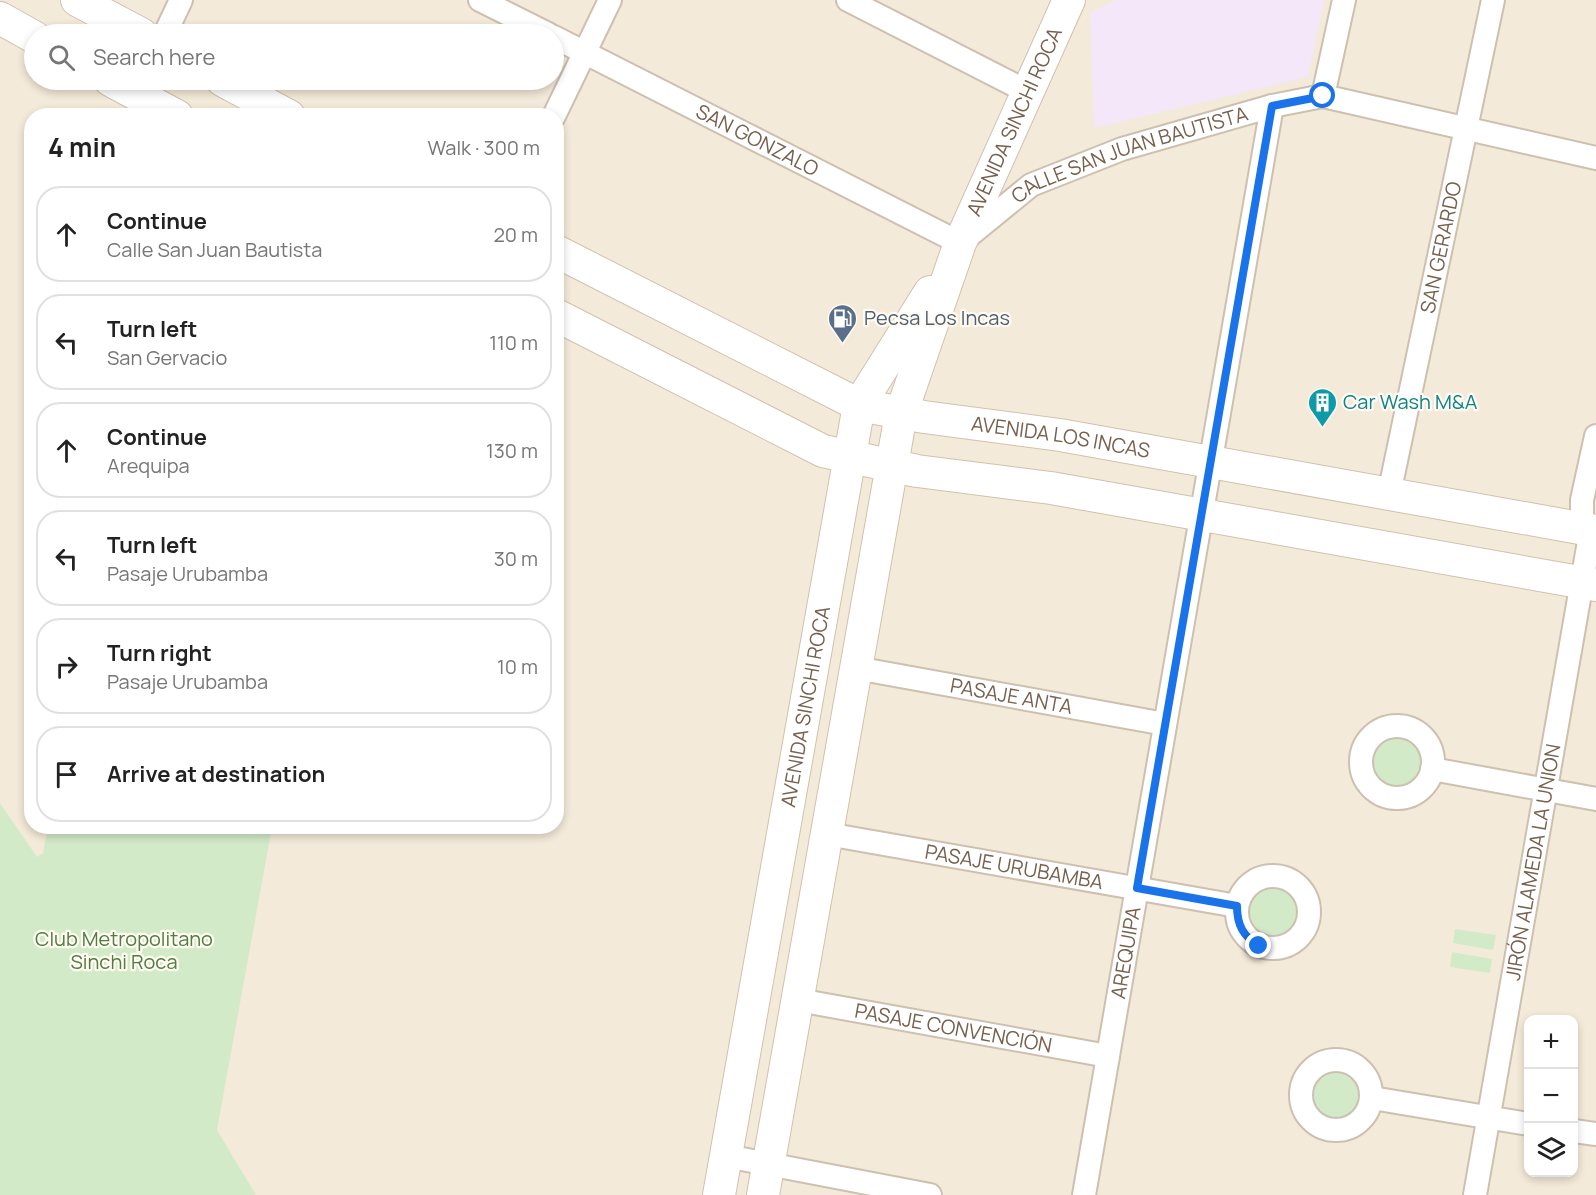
<!DOCTYPE html>
<meta charset="utf-8">
<style>
:root{--surface:#fff;--page:#f2f2f2;--text:#222;--muted:#767676;--line:#e0e0e0}
body{margin:0;font-family:Manrope,sans-serif;background:var(--page);color:var(--text)}
.controls{position:absolute;right:18px;bottom:18px;display:grid;overflow:hidden;border-radius:12px;box-shadow:0 3px 9px #0003}
.controls button{width:54px;height:54px;display:grid;place-items:center;padding:0;border:0;border-bottom:2px solid var(--line);background:var(--surface);color:var(--text);font:30px sans-serif}
.stop{position:absolute;width:18px;height:18px;margin:-14px;border:4px solid #1a73e8;border-radius:50%;background:#fff}
.stop.end{background:#1a73e8;border-color:#fff;box-shadow:0 2px 6px #0008}
.list{margin:0;padding:0;list-style:none}
h2{display:flex;justify-content:space-between;align-items:center;height:78px;margin:0;padding:0 24px;font-size:26px}
h2 small{font-size:20px;font-weight:400;color:var(--muted)}
.list li{display:grid;grid-template-columns:39px 1fr auto;gap:18px;align-items:center;box-sizing:border-box;height:96px;margin:0 12px 12px;padding:0 12px;border:2px solid var(--line);border-radius:24px}
.list b{display:block;font-size:22px;white-space:nowrap}
.list p{margin:0;font-size:20px;white-space:nowrap;color:var(--muted)}
.list em{font-size:20px;font-style:normal;color:var(--muted)}
.icon{flex:none;width:33px;height:33px;fill:none;stroke:currentColor;stroke-width:2;stroke-linecap:round;stroke-linejoin:round}
.map{position:relative;flex:none;width:1596px;height:1195px;overflow:hidden}
.search{position:absolute;background:var(--surface);box-shadow:0 3px 9px #0003;left:24px;top:24px;width:540px;height:66px;display:flex;align-items:center;gap:15px;box-sizing:border-box;padding:0 21px;border-radius:33px;color:var(--muted);font-size:22px}
.panel{position:absolute;background:var(--surface);box-shadow:0 3px 9px #0003;left:24px;top:108px;width:540px;height:726px;border-radius:24px}
.map>svg:first-child{display:block}
.residential{fill:#f4ead9;fill-rule:evenodd}
.education{fill:#f4e7f9}
.green{fill:#d3eac9}
.lines{fill:none;stroke-linecap:round;stroke-linejoin:round}
.street-casing{stroke:#cec0b0;stroke-width:26}
.secondary-casing{stroke:#d1c1ae;stroke-width:34}
.street{stroke:#fff;stroke-width:22}
.secondary{stroke:#fff;stroke-width:32}
.route{stroke:#1a73e8;stroke-width:8}
.labels{text-anchor:middle;stroke-width:4.5;stroke-linejoin:round;paint-order:stroke}
.street-label{font-size:20px;fill:#77604e;stroke:#fffbf1}
.service-label{font-size:20px;fill:#4e5e75;stroke:#fffbf1;text-anchor:start}
.culture-label{font-size:20px;fill:#0d838f;stroke:#fffbf1;text-anchor:start}
.park-label{font-size:20px;fill:#517c45;stroke:#fffbf1}
</style>
<div class="map">
<svg width="1596" height="1195" viewBox="0 0 1596 1195">
<rect width="100%" height="100%" fill="#fcf7eb"/>
<!-- residential -->
<path class="residential" d="M0 0H1596V1195H0ZM34 34H554V80H34ZM32 116H556V826H32ZM1528 1020H1574V1172H1528Z"/>
<!-- education -->
<polygon class="education" points="1116,0 1324,0 1308,77 1094,128 1090,13"/>
<!-- green -->
<g class="green">
<circle cx="1397" cy="761" r="28"/>
<polygon points="0,803 37,857 43,853 48,827 272,827 217,1130 256,1195 0,1195"/>
<circle cx="1273" cy="912" r="30"/>
<polygon points="1455,929 1496,935 1493,950 1453,943"/>
<polygon points="1452,952 1492,959 1490,973 1450,967"/>
<circle cx="1337" cy="1095" r="28"/>
</g>
<g class="lines">
<defs>
<g id="street">
<polyline points="480,0 548,34"/>
<polyline points="848,0 1028,92"/>
<polyline points="165,34 181,0"/>
<path id="s1" d="M554 37 960 243 1031 185 1122 149 1272 106 1323 96 1596 158"/>
<polyline points="1323,96 1344,0"/>
<polyline points="554,116 610,0"/>
<path id="s2" d="M1389 494 1493 0"/>
<polyline points="1582,528 1582,500 1596,436"/>
<path id="s3" d="M856 668 1165 724"/>
<circle cx="1397" cy="762" r="36"/>
<polyline points="1432,769 1596,799"/>
<path id="s4" d="M827 834 1237 906"/>
<circle cx="1273" cy="912" r="36"/>
<path id="s5" d="M798 1000 1108 1056"/>
<circle cx="1336" cy="1095" r="35"/>
<polyline points="1372,1098 1528,1124"/>
<polyline points="1574,1131 1596,1134"/>
<polyline points="726,1156 930,1195"/>
<path id="s6" d="M1084 1195 1272 106"/>
<path id="s7" d="M1475 1195 1591 530"/>
</g>
<g id="secondary">
<polyline points="77,0 141,34"/>
<polyline points="0,18 34,37"/>
<polyline points="110,80 177,116"/>
<polyline points="222,80 289,116"/>
<path id="s8" d="M556 251 859 405 924 417 1060 435 1596 531"/>
<polyline points="556,315 823,451 917,471 1051,488 1596,585"/>
<path id="s9" d="M719 1195 859 405 930 292"/>
<path id="s10" d="M763 1195 901 414 960 243 1069 0"/>
</g>
</defs>
<!-- street casing -->
<use href="#street" class="street-casing"/>
<!-- secondary casing -->
<use href="#secondary" class="secondary-casing"/>
<!-- street -->
<use href="#street" class="street"/>
<!-- secondary -->
<use href="#secondary" class="secondary"/>
</g>
<g class="lines">
<!-- route -->
<path class="route" d="M1259 946C1243 936 1237 925 1237 906L1137 888 1272 106 1323 96"/>
</g>
<!-- icons -->
<defs>
<symbol id="fuel-pin" viewBox="-11 -11 22 30"><path d="M0 17L-7.5 6A9.5 9.5 0 1 1 7.5 6Z" fill="#5c6f8a" stroke="#fffbf1"/><path d="M-5.5-6h7V0h2V4h1.3V-2.5L3-4.5l.8-.8L6-3V5H2.5V1h-1V6h-7ZM-4.2-4.7v3.2H.2V-4.7Z" fill="#fff"/></symbol>
<symbol id="building-pin" viewBox="-11 -11 22 30"><path d="M0 17L-7.5 6A9.5 9.5 0 1 1 7.5 6Z" fill="#0f9aa8" stroke="#fffbf1"/><path d="M-4-6H4V6H1V3H-1V6H-4ZM-2.5-4.3h1.7v1.8h-1.7ZM.8-4.3h1.7v1.8H.8ZM-2.5-1h1.7V.8h-1.7ZM.8-1h1.7V.8H.8Z" fill="#fff"/></symbol>
</defs>
<g fill-rule="evenodd">
<use href="#fuel-pin" x="826" y="302" width="33" height="45"/>
<use href="#building-pin" x="1306" y="386" width="33" height="45"/>
</g>
<g class="labels">
<!-- street labels -->
<g class="street-label">
<text dy="7" stroke="none"><textPath href="#s10" startOffset="1107">AVENIDA SINCHI ROCA</textPath></text>
<text dy="7" stroke="none"><textPath href="#s1" startOffset="228">SAN GONZALO</textPath></text>
<text dy="7" stroke="none"><textPath href="#s1" startOffset="650">CALLE SAN JUAN BAUTISTA</textPath></text>
<text dy="7" stroke="none"><textPath href="#s2" startOffset="252">SAN GERARDO</textPath></text>
<text dy="7" stroke="none"><textPath href="#s8" startOffset="544">AVENIDA LOS INCAS</textPath></text>
<text dy="7" stroke="none"><textPath href="#s3" startOffset="158">PASAJE ANTA</textPath></text>
<text dy="7" stroke="none"><textPath href="#s9" startOffset="496">AVENIDA SINCHI ROCA</textPath></text>
<text dy="7" stroke="none"><textPath href="#s7" startOffset="338">JIRÓN ALAMEDA LA UNION</textPath></text>
<text dy="7" stroke="none"><textPath href="#s4" startOffset="190">PASAJE URUBAMBA</textPath></text>
<text dy="7" stroke="none"><textPath href="#s6" startOffset="246">AREQUIPA</textPath></text>
<text dy="7" stroke="none"><textPath href="#s5" startOffset="158">PASAJE CONVENCIÓN</textPath></text>
</g>
<!-- service labels -->
<g class="service-label">
<text x="864" y="325">Pecsa Los Incas</text>
</g>
<!-- culture labels -->
<g class="culture-label">
<text x="1343" y="409">Car Wash M&amp;A</text>
</g>
<!-- park labels -->
<g class="park-label">
<text x="124" y="946">Club Metropolitano<tspan x="124" dy="23">Sinchi Roca</tspan></text>
</g>
</g>
</svg>
<div class="controls">
<button>+</button>
<button>−</button>
<button><svg class="icon" aria-label="layers" viewBox="0 0 24 24"><path d="M12 4l9 5-9 5-9-5zM3 14l9 5 9-5"/></svg></button>
</div>
<div class="stop" style="left:1323px;top:96px"></div>
<div class="stop end" style="left:1259px;top:946px"></div>
<div class="search"><svg class="icon" aria-label="search" viewBox="0 0 24 24"><circle cx="10" cy="10" r="6"/><path d="M15 15l6 6"/></svg>Search here</div>
<section class="panel">
<h2>4 min<small>Walk · 300 m</small></h2>
<ul class="list">
<li><svg class="icon" aria-label="ahead" viewBox="0 0 24 24"><path d="M12 20V5M6 11l6-6 6 6"/></svg><div><b>Continue</b><p>Calle San Juan Bautista</p></div><em>20 m</em></li>
<li><svg class="icon" aria-label="left" viewBox="0 0 24 24"><path d="M17 20v-9H6M10 6l-5 5 5 5"/></svg><div><b>Turn left</b><p>San Gervacio</p></div><em>110 m</em></li>
<li><svg class="icon" aria-label="ahead" viewBox="0 0 24 24"><path d="M12 20V5M6 11l6-6 6 6"/></svg><div><b>Continue</b><p>Arequipa</p></div><em>130 m</em></li>
<li><svg class="icon" aria-label="left" viewBox="0 0 24 24"><path d="M17 20v-9H6M10 6l-5 5 5 5"/></svg><div><b>Turn left</b><p>Pasaje Urubamba</p></div><em>30 m</em></li>
<li><svg class="icon" aria-label="right" viewBox="0 0 24 24"><path d="M7 20v-9h11M14 6l5 5-5 5"/></svg><div><b>Turn right</b><p>Pasaje Urubamba</p></div><em>10 m</em></li>
<li><svg class="icon" aria-label="arrive" viewBox="0 0 24 24"><path d="M6 21V4h12l-3 4 3 4H6"/></svg><div><b>Arrive at destination</b></div></li>
</ul>
</section>
</div>
